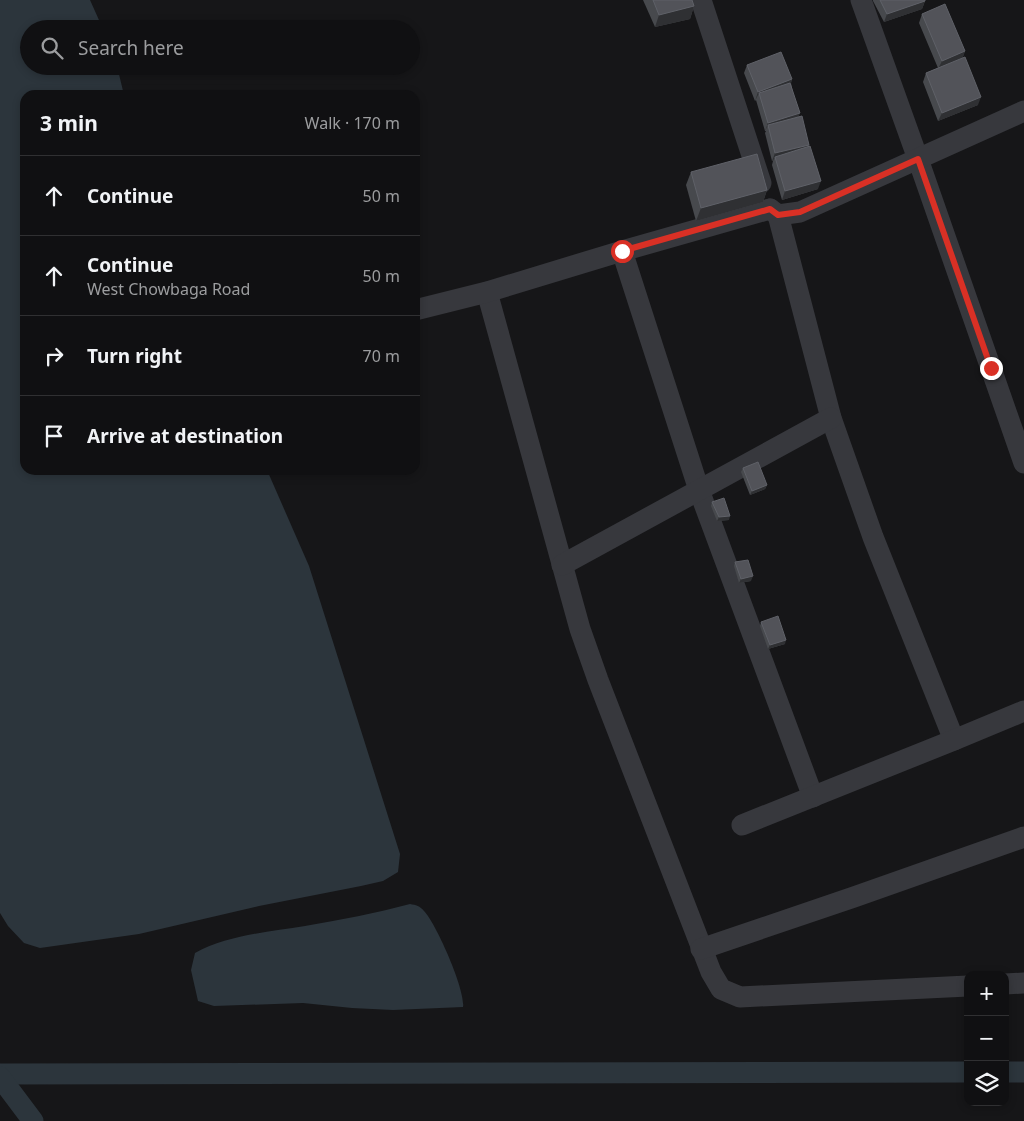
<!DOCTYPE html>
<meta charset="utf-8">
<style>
:root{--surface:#101012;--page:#1e1e20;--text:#f1f3f6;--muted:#9c9d9f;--line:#303032}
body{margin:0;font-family:"Noto Sans",sans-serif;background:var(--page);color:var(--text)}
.controls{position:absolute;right:15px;bottom:15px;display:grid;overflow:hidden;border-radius:10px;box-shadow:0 2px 8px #0003}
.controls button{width:45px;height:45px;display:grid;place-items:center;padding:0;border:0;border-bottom:1px solid var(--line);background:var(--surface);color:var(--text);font:25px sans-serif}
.stop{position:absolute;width:15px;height:15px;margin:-11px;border:4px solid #d93025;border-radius:50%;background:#fff}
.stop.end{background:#d93025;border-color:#fff;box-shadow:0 1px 5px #0008}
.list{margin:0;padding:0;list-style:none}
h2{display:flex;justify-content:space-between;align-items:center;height:65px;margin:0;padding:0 20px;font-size:21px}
h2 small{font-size:16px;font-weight:400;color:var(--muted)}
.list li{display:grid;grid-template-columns:32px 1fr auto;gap:15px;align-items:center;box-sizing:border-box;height:80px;padding:0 20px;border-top:1px solid var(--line)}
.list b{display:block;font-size:19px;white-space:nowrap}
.list p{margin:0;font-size:16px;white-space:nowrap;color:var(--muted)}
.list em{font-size:16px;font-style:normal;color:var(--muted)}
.icon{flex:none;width:28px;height:28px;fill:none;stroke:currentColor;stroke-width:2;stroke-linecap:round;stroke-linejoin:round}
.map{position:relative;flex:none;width:1024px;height:1121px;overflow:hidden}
.search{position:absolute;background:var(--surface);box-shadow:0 2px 8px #0003;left:20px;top:20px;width:400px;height:55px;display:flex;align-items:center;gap:12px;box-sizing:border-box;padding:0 18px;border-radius:28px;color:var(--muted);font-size:19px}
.panel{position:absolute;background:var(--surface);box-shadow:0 2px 8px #0003;left:20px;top:90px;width:400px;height:385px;border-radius:15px}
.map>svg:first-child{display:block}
.water{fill:#2c353c}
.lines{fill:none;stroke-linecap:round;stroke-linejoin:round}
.canal{stroke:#2c353c;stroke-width:21}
.minor{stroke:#37383d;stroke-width:21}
.wall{fill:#47494d}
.shaded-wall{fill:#2f3033}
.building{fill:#525359;stroke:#5f6168}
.route{stroke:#d93025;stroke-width:6}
</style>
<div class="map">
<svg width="1024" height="1121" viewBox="0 0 1024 1121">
<rect width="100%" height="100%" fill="#161618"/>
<!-- water -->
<g class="water">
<polygon points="0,0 90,0 103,29 29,29 29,66 117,66 124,95 25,95 25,470 267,470 309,566 400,854 398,872 383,881 361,886 259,906 139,934 40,948 24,943 8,926 0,913"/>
<path d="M410 904C416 905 420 906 424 911 436 923 466 991 463 1007L393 1010 352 1008 303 1003 214 1006 198 1001 191 970 195 953C228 935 268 932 305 926 340 920 376 913 410 904Z"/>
</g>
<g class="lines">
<!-- canal -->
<g class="canal">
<polyline points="1005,1072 1024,1072"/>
<polyline points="0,1074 968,1072"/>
<polyline points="0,1077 33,1121"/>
</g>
<!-- minor -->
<g class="minor">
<polyline points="701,0 761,183"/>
<polyline points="861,0 918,159 1024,463"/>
<polyline points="770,209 778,215 800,212 1024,111"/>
<polyline points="778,215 831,418 873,537 954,740"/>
<polyline points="622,251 699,490 813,797"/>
<polyline points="487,292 580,629 598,680 711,972 721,989 740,997 968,986"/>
<polyline points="415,310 487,292 622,251 770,209"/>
<polyline points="562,565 831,418"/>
<polyline points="742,825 954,740 1024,711"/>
<polyline points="701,949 854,897 1024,837"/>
<polyline points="1005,984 1024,983"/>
</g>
</g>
<!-- wall -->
<g class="wall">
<polygon points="643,0 692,0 694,6 690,19 655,27"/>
<polygon points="873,0 925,0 925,1 922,9 884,22 873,1"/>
<polygon points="922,14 965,51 962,59 978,105 938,121 923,82 926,73 938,68 919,23"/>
<polygon points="747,65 792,79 791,83 798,117 809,145 808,147 818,189 782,200 772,165 773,161 772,161 765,133 766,131 765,131 756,100 755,101 744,73"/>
<polygon points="691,172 767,190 763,202 696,221 686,185"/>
<polygon points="743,468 767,485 765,489 750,495 741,472"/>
<polygon points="712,502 729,520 717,521 711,506"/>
<polygon points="735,562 751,581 739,583 734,566"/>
<polygon points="761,622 785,644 768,649 760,626"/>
</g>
<!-- shaded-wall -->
<g class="shaded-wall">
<polygon points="925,1 922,9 884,22 887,14"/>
<polygon points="694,6 690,19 655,27 659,15"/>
<polygon points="965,51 962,60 938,69 942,61"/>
<polygon points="792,79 789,88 759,93 755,101 758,92"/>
<polygon points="981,97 978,105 938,121 942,113"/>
<polygon points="800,113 797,121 768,125 765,131 768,123"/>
<polygon points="809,145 806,153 775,157 773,161 772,161 775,153"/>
<polygon points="821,181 818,189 782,200 785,191"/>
<polygon points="767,190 763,202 696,221 701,208"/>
<polygon points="767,485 765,489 750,495 752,491"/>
<polygon points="730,516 729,520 717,521 719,517"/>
<polygon points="753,576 751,581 739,583 741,579"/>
<polygon points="786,640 785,644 768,649 770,645"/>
</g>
<!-- building -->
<g class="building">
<polygon points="653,0 692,0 694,6 659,15"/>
<polygon points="880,0 925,0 925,1 887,14"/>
<polygon points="945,4 965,51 942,61 922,14"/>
<polygon points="781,52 792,79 758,92 747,65"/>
<polygon points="965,57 981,97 942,113 926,73"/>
<polygon points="790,83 800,113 768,123 759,93"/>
<polygon points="802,116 809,145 775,153 768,125"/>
<polygon points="810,146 821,181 785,191 775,157"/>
<polygon points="757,154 767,190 701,208 691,172"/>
<polygon points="758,462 767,485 752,491 743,468"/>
<polygon points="724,498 730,516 719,517 712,502"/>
<polygon points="748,560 753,576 741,579 735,562"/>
<polygon points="778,616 786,640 770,645 761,622"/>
</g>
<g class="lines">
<!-- route -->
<polyline class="route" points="622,251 770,209 778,215 800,212 918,159 991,368"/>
</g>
</svg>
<div class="controls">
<button>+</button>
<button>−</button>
<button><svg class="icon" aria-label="layers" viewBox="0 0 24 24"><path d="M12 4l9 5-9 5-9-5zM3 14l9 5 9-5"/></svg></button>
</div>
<div class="stop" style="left:622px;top:251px"></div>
<div class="stop end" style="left:991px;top:368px"></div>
<div class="search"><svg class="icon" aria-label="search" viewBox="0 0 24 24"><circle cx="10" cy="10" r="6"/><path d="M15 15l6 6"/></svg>Search here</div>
<section class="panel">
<h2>3 min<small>Walk · 170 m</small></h2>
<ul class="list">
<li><svg class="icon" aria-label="ahead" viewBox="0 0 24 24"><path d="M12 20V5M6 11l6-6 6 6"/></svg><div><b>Continue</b></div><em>50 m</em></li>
<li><svg class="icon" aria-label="ahead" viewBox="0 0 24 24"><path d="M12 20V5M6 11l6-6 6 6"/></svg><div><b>Continue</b><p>West Chowbaga Road</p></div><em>50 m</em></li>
<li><svg class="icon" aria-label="right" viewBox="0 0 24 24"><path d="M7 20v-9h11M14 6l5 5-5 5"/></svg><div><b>Turn right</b></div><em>70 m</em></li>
<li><svg class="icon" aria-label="arrive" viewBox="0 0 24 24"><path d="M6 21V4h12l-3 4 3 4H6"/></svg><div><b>Arrive at destination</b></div></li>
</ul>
</section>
</div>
